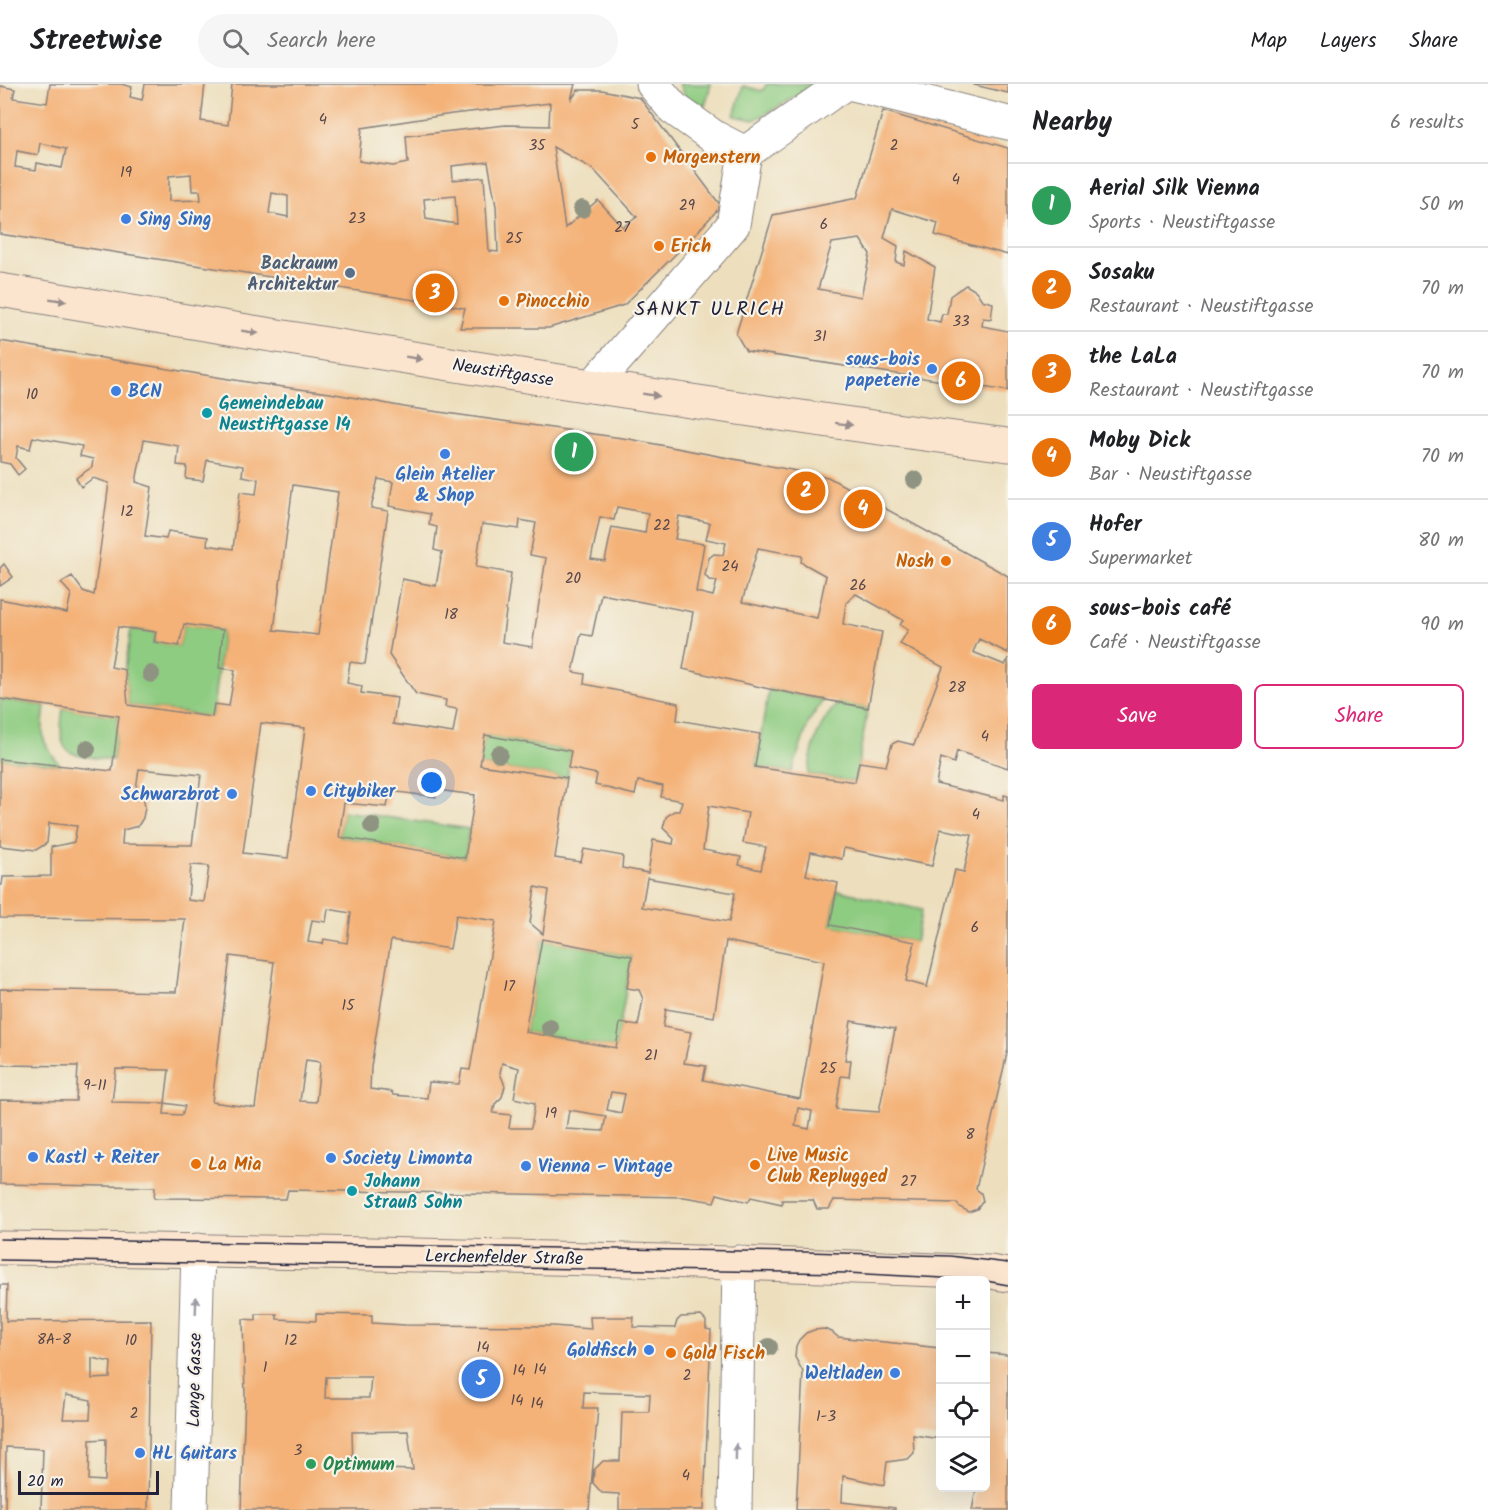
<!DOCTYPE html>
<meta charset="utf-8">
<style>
:root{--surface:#fff;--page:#f6f6f6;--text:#202124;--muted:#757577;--line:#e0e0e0;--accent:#db2777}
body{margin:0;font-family:Kalam,sans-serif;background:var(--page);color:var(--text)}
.controls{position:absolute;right:18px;bottom:18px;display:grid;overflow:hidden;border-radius:9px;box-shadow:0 6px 24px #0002}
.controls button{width:54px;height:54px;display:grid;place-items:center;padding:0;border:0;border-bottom:2px solid var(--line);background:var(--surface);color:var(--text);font:30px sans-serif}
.scale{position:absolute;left:18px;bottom:15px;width:141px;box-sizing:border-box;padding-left:6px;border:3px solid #22223b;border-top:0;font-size:16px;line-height:21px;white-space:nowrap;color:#22223b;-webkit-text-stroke:4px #f7f3e8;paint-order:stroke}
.you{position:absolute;left:432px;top:699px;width:21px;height:21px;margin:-15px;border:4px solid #fff;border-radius:50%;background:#1a73e8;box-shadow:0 0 0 9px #1a73e833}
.badge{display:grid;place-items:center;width:39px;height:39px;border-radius:50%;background:var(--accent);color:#fff;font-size:20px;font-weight:700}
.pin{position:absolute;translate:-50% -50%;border:3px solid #fff;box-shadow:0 2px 6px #0006}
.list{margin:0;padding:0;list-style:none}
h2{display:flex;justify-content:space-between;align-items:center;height:78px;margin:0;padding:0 24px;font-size:26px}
h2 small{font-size:20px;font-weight:400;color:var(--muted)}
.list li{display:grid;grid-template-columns:39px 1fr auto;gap:18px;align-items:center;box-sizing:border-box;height:84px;padding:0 24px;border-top:2px solid var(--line)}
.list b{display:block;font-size:22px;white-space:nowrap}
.list p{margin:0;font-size:20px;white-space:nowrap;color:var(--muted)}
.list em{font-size:20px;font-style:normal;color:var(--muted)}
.actions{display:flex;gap:12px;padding:18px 24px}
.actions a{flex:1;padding:14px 0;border:2px solid var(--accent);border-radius:9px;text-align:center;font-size:21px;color:var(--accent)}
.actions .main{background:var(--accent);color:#fff}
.icon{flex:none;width:33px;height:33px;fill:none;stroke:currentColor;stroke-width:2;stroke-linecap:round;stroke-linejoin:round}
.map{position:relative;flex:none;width:1008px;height:1426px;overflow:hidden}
header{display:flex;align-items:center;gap:36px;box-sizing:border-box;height:84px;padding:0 30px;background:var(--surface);border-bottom:2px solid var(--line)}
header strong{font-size:28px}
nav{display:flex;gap:33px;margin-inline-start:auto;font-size:21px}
.search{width:420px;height:54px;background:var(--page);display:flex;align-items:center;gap:15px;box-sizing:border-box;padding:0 21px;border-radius:33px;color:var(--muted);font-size:22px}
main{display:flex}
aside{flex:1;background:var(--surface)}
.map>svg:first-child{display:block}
.green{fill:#8ecc81;stroke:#58775e;stroke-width:1.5}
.building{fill:#f4b278;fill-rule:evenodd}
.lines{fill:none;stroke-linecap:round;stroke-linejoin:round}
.pedestrian-casing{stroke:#88807c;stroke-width:35}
.minor-casing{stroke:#88807c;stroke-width:35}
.secondary-casing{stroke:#88807c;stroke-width:35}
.pedestrian{stroke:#fff;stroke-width:33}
.minor{stroke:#fff;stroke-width:33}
.secondary{stroke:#fbe5cf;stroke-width:33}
.tram{stroke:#22223b;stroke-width:1.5}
.tree{fill:#8f9381}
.oneway{fill:#998d8c}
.oneway2{fill:#9c9ca7}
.food-dot{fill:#e8710a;stroke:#f7f3e8;stroke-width:2}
.shop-dot{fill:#3f7fe0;stroke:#f7f3e8;stroke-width:2}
.service-dot{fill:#5c6f8a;stroke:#f7f3e8;stroke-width:2}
.culture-dot{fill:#0f9aa8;stroke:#f7f3e8;stroke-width:2}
.leisure-dot{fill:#2e9e5b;stroke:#f7f3e8;stroke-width:2}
.labels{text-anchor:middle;stroke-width:4.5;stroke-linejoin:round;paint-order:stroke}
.number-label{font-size:15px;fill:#56464a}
.food-label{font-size:18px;font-weight:bold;fill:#c56008;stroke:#f7f3e8;text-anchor:start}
.shop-label{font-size:18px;font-weight:bold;fill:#366cbe;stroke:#f7f3e8;text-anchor:start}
.service-label{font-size:18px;font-weight:bold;fill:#4e5e75;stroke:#f7f3e8;text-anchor:end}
.street-label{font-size:18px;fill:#22223b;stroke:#f7f3e8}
.culture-label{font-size:18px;font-weight:bold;fill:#0d838f;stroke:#f7f3e8;text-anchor:start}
.leisure-label{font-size:18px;font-weight:bold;fill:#27864d;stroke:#f7f3e8;text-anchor:start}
.neighbourhood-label{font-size:20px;letter-spacing:1.5px;fill:#22223b;stroke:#f7f3e8}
</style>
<header>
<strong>Streetwise</strong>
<div class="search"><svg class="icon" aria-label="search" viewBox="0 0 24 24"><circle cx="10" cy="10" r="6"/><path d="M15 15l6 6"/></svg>Search here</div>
<nav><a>Map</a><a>Layers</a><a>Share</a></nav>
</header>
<main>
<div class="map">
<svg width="1008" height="1426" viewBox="0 0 1008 1426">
<rect width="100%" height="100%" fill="#f7f3e8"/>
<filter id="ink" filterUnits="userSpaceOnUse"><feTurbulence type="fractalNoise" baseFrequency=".0167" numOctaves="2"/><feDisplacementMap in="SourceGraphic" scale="12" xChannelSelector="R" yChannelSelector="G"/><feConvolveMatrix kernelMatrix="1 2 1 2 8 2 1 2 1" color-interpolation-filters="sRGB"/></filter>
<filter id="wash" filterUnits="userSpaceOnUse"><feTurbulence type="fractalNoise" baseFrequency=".008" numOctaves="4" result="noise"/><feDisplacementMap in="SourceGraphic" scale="24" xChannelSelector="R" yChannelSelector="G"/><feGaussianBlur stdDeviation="1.35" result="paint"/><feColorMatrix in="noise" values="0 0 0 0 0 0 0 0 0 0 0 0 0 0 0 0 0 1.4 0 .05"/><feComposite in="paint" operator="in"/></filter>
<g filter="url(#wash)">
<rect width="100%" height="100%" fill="#eddfbd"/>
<!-- green -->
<g class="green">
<polygon points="679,0 711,0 705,22 685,13"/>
<polygon points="767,0 820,0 754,36 734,32 743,2 762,7"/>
<polygon points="184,540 223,546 212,633 128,621 125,586 131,545 156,548 154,558 179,562"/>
<polygon points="769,605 823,616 809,637 792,688 755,683"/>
<path d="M0 615 45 622C41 653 40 656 60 681L0 675Z"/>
<path d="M839 618 868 624 855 698 808 690C813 660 817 640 839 618Z"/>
<path d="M63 624 119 632 113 676C68 670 56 675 63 624Z"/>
<polygon points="485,651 571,667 567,694 480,681"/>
<polygon points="343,727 469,745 465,774 339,753"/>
<polygon points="837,806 922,826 915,858 830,841"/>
<polygon points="542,855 632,872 616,964 525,948"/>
</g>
<g id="blocks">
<!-- building -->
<g class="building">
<path d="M50 0H121L132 3 130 13 142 16 145 0H205L201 37 228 41 232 0H575L571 16 578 6H602L640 14 721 122 688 158 624 221 549 244H460L465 224 0 150V2L15 5 13 14 47 19ZM550 19 549 42 506 41 406 52 408 79 393 82 359 77 362 44 452 30ZM40 59 66 65 62 84 37 79 36 86 15 83 17 67 38 71ZM553 63 593 85 637 133 623 143 598 116 565 144ZM488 78 496 122 498 168 489 167 484 93 453 96 452 82ZM191 90 192 107H200L201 116 169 117V92ZM272 109 288 112V133L269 129ZM455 112 457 140 426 135 424 115Z"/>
<polygon points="974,0 1008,0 1008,9 974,1"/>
<path d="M883 27 1008 64V171L935 151 938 139 892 125 884 154 898 162 896 178 904 181 906 167 935 183 927 235 940 238 942 230H947L950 212 966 201 976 207 982 216 993 219 991 235 983 234 982 242 1008 247V307L746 267 736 250 773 131 857 114ZM860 155 870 170 861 213 818 205 832 159Z"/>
<path d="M0 257 253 299 330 309 404 323 629 355 828 393 1008 492V569L979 555 973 568 1005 581 1008 574V684L957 667 954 679 941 674 936 700 1004 716V711L1008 712V965L976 1105 981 1109 983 1117 977 1125 969 1128 961 1124 956 1119 834 1116 829 1125H817L813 1116H782V1120L751 1113 748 1118 717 1110 714 1118 684 1113 288 1106 286 1115 154 1114 155 1103 0 1100V1016L76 1017 78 982 0 981V905L176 908 185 835 0 834V801H2L3 793 51 792V763L74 758 77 742 49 739 47 759 36 766 0 762V675L112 687 119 632 0 615V515L67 529 71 510 61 499 72 492 83 507 94 511 109 399 93 394 81 403 76 394 92 383 93 375 80 372 82 362 33 353 30 365 18 362 16 374 25 385 18 391 10 380 0 378ZM144 356 179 362 177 381 187 382 186 395 203 397 207 376 243 382 242 392 258 395 256 410 240 408 233 465 207 461 208 453 168 447 166 455 145 452 152 403 136 398ZM378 395 393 398 389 422 430 430 429 441 437 443 434 466 442 468 436 502 402 495 389 571 416 610 446 616 445 623 457 625 453 649 393 640 397 614 361 609 362 602 347 599 350 578 365 580 388 427 371 424ZM293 401 338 408 318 551 274 546ZM617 423 648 429 645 449 612 443 605 477 591 475 600 433 614 436ZM679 432 710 439 706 455 726 459 723 471 714 470 709 474 705 491 709 496 717 497 713 512 696 508 704 460 675 455ZM520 436 536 439 530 471 546 474 532 563 502 558 511 489 476 483 482 440 519 445ZM758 464 802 472 801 478 826 492 817 534 742 518ZM601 510 693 528 683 585 769 605 868 624 882 548 843 540 846 519 856 510 903 536 900 541 908 546 900 560 943 583 914 661 898 657 892 660 886 682 859 678 855 698 755 683 760 650 677 636 679 619 584 600 585 590 573 588 581 550 592 552ZM184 540 223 546 219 584 235 586 229 622 214 620 212 633 128 621 125 586 111 583 118 543 156 548 154 558 179 562ZM261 639 305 644 288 774 243 769ZM485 651 571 667 568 684 597 690 595 701 635 711 638 697 663 702 661 713 682 717 679 727H674L666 733 663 744 674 755 673 760 653 756 648 789 622 784 623 772 584 765 581 778 555 774 567 694 480 681ZM139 685 201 691 192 761 122 760 123 746 138 742 143 734 145 723 143 711 136 705ZM437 706 475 711 465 774 339 753 344 719 387 723 390 707 436 713ZM709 722 748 729 743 759 766 763 761 786 739 781 741 773 703 766ZM940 745 972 751 964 788 955 786 927 903 906 897 915 858 830 841 838 799 806 791 811 768 842 775 844 764 932 782ZM191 781 209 782 204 818 188 816ZM647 794 735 809 729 838 642 823ZM535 803 549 806 543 850 530 839ZM328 825 351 829 347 859 324 855 323 860 308 858 312 836 326 838ZM456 831 496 837 470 986 462 985 459 1000 429 998 427 1014 393 1011 392 1008 370 1005 371 983 391 856 450 865ZM542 855 632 872 627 904 639 906 643 915 638 942 620 939 616 964 525 948ZM726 857 824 877 800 1015 703 996 706 982 684 979 691 948 663 943 666 925 714 933ZM230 872 274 878 255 1024 212 1018ZM851 937 895 945 879 1028 836 1025 841 992 849 993 851 976H845ZM306 976 320 978 316 1018 300 1017ZM502 979 519 984 514 1014 535 1019 531 1044H509L511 1031 493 1029 495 1020 502 1013 505 1002 500 989ZM116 985 169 986 165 1019 185 1022 182 1031 164 1030 165 1019 112 1018ZM611 1008 625 1010 621 1029 607 1026ZM798 1024 812 1027 809 1045 795 1042ZM569 1026 606 1032 603 1047 566 1045Z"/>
<polygon points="4,480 13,493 0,502 0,484"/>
<path d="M0 1201H7L6 1237 151 1236 148 1426H41L43 1365 6 1363 5 1426H0ZM92 1274 111 1278 110 1294 92 1295ZM66 1311 91 1316 90 1335H63ZM106 1355 105 1397 89 1396 90 1356Z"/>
<path d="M256 1230H277V1235L316 1237V1230L372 1231V1239L405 1241 553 1242 591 1245 590 1233H634L633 1243 675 1244 677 1237 681 1233 701 1232 706 1237V1245L711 1246 704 1426H619V1410L602 1409 593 1399 594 1386 603 1377H620L622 1328H649L650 1310 584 1308 583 1324H598L589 1426H241L245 1312 243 1235 256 1236ZM326 1293H371L369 1314H325ZM408 1347 413 1386 353 1384 352 1348Z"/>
<polygon points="824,1245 832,1248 838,1253 940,1264 940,1355 913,1351 914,1369 908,1375 887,1378 884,1401 843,1392 842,1418 895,1424 895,1426 796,1426 803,1288 795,1273 796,1262 799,1256 806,1249 814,1246"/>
<polygon points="986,1269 1008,1271 1008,1426 972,1426 976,1406 968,1404 986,1404"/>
</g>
</g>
</g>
<g filter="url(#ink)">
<use href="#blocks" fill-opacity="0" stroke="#88807c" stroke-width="1.5"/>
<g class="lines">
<defs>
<g id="pedestrian">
<polyline points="853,0 1008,39"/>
<polyline points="745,69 844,0"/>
<polyline points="593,302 733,141 745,69 714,53 673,24 653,0"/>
</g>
<g id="minor">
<polyline points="191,1426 198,1166"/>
<polyline points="735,1426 739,1178"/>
</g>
<g id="secondary">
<path d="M0 206C335 262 671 318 1008 361"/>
<path d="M0 1164C330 1168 660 1175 990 1188L1008 1191"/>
</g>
</defs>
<!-- pedestrian casing -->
<use href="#pedestrian" class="pedestrian-casing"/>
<!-- minor casing -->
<use href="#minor" class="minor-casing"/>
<!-- secondary casing -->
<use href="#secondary" class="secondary-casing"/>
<!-- pedestrian -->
<use href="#pedestrian" class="pedestrian"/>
<!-- minor -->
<use href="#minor" class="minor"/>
<!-- secondary -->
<use href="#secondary" class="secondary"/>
<!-- tram -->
<g class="tram">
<polyline points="0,1155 806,1168 950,1172 1008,1179"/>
<polyline points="0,1176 847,1189 981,1196"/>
<polyline points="986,1197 1008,1201"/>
</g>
</g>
<!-- trees -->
<g class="tree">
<circle cx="582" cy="125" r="9"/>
<circle cx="915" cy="396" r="9"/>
<circle cx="151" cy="590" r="9"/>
<circle cx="87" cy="665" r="9"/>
<circle cx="499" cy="670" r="9"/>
<circle cx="372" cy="742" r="9"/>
<circle cx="550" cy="944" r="9"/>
<circle cx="769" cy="1263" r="9"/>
</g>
<!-- one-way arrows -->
<defs><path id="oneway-solid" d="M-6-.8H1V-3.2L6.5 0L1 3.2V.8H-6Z" transform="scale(1.5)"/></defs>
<g class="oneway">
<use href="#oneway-solid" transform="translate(58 216) rotate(9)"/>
<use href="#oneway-solid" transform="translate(250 248) rotate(9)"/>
<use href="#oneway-solid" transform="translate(414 274) rotate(9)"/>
<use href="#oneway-solid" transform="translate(651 311) rotate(9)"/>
<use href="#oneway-solid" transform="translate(844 340) rotate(7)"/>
</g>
<g class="oneway2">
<use href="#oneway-solid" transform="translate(196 1221) rotate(-88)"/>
<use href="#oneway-solid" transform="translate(736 1368) rotate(-89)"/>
</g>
</g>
<!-- markers -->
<g class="food-dot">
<circle cx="651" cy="73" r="6"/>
<circle cx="659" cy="162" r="6"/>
<circle cx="504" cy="217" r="6"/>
<circle cx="946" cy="477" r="6"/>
<circle cx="196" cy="1080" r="6"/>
<circle cx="755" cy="1081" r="6"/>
<circle cx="671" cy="1269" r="6"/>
</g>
<g class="shop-dot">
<circle cx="126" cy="135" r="6"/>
<circle cx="932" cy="285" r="6"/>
<circle cx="116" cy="307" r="6"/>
<circle cx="445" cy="370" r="6"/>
<circle cx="311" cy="707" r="6"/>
<circle cx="232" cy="710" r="6"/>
<circle cx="33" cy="1073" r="6"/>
<circle cx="331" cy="1074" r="6"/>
<circle cx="526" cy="1082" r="6"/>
<circle cx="649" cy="1266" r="6"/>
<circle cx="895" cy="1289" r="6"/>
<circle cx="140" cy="1369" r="6"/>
</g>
<circle class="service-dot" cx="350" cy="189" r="6"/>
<g class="culture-dot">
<circle cx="207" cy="329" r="6"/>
<circle cx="352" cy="1107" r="6"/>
</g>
<circle class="leisure-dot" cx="311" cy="1380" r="6"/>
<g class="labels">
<!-- number labels -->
<g class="number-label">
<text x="323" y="40">4</text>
<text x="635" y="45">5</text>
<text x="537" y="66">35</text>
<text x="894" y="66">2</text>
<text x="126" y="93">19</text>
<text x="956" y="100">4</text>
<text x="687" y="126">29</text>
<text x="357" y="139">23</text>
<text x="824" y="145">6</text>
<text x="622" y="148">27</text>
<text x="514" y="159">25</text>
<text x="961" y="242">33</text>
<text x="820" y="257">31</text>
<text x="32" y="315">10</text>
<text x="127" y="432">12</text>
<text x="662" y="446">22</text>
<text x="730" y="487">24</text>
<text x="573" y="499">20</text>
<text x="858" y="506">26</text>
<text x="451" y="535">18</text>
<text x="957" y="608">28</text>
<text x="985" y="657">4</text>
<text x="976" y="735">4</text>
<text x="975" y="848">6</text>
<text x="509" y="907">17</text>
<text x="348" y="926">15</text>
<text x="651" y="976">21</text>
<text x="828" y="989">25</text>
<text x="95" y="1006">9-11</text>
<text x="551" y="1034">19</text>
<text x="970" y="1055">8</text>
<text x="908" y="1102">27</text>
<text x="54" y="1260">8A-8</text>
<text x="131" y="1261">10</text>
<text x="291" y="1261">12</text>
<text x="483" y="1268">14</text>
<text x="265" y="1288">1</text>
<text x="540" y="1290">14</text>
<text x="519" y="1291">14</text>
<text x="687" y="1296">2</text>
<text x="517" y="1321">14</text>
<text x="537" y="1324">14</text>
<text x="134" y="1334">2</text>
<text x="826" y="1337">1-3</text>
<text x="298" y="1371">3</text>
<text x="686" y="1396">4</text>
</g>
<!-- food labels -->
<g class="food-label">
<text x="663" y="79">Morgenstern</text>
<text x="671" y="168">Erich</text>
<text x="516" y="223">Pinocchio</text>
<text x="934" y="483" text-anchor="end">Nosh</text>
<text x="767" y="1077">Live Music<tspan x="767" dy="21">Club Replugged</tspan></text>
<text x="208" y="1086">La Mia</text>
<text x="683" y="1275">Gold Fisch</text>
</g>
<!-- shop labels -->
<g class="shop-label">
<text x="138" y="141">Sing Sing</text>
<text x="920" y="281" text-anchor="end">sous-bois<tspan x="920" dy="21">papeterie</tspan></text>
<text x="128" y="313">BCN</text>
<text x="445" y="396" text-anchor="middle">Glein Atelier<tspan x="445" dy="21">&amp; Shop</tspan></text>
<text x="323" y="713">Citybiker</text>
<text x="220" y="716" text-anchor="end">Schwarzbrot</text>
<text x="45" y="1079">Kastl + Reiter</text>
<text x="343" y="1080">Society Limonta</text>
<text x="538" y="1088">Vienna - Vintage</text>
<text x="637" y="1272" text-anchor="end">Goldfisch</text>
<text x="883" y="1295" text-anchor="end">Weltladen</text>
<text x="152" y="1375">HL Guitars</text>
</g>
<!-- service labels -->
<g class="service-label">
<text x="338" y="185">Backraum<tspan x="338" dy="21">Architektur</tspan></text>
</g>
<!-- street labels -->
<g class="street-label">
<text transform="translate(503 288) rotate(9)" y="6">Neustiftgasse</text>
<text transform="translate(504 1173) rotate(1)" y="6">Lerchenfelder Straße</text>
<text transform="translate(194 1296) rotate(-89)" y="6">Lange Gasse</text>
</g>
<!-- culture labels -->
<g class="culture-label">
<text x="219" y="325">Gemeindebau<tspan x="219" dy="21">Neustiftgasse 14</tspan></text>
<text x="364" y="1103">Johann<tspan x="364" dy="21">Strauß Sohn</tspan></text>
</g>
<!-- leisure labels -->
<g class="leisure-label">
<text x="323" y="1386">Optimum</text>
</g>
<!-- neighbourhood labels -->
<g class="neighbourhood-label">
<text x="710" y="231">SANKT ULRICH</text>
</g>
</g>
</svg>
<div class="controls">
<button>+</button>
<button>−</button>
<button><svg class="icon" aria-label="locate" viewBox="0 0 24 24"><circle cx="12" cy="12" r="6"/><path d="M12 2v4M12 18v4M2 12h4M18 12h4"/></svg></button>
<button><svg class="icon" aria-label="layers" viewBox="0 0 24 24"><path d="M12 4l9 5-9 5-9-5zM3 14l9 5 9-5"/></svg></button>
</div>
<div class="scale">20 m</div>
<div class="you"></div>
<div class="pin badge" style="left:574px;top:368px;background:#2e9e5b">1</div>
<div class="pin badge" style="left:806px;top:407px;background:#e8710a">2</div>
<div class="pin badge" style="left:435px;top:209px;background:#e8710a">3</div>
<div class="pin badge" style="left:863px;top:425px;background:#e8710a">4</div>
<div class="pin badge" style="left:481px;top:1295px;background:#3f7fe0">5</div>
<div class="pin badge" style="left:961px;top:297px;background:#e8710a">6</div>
</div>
<aside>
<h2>Nearby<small>6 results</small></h2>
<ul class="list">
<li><span class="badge" style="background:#2e9e5b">1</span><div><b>Aerial Silk Vienna</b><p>Sports · Neustiftgasse</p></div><em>50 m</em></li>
<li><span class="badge" style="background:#e8710a">2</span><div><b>Sosaku</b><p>Restaurant · Neustiftgasse</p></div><em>70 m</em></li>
<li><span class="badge" style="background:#e8710a">3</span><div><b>the LaLa</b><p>Restaurant · Neustiftgasse</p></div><em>70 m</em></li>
<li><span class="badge" style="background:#e8710a">4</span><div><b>Moby Dick</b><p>Bar · Neustiftgasse</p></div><em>70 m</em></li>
<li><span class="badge" style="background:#3f7fe0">5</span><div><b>Hofer</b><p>Supermarket</p></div><em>80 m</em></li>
<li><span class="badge" style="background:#e8710a">6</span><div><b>sous-bois café</b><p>Café · Neustiftgasse</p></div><em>90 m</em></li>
</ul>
<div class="actions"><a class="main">Save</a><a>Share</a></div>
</aside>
</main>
